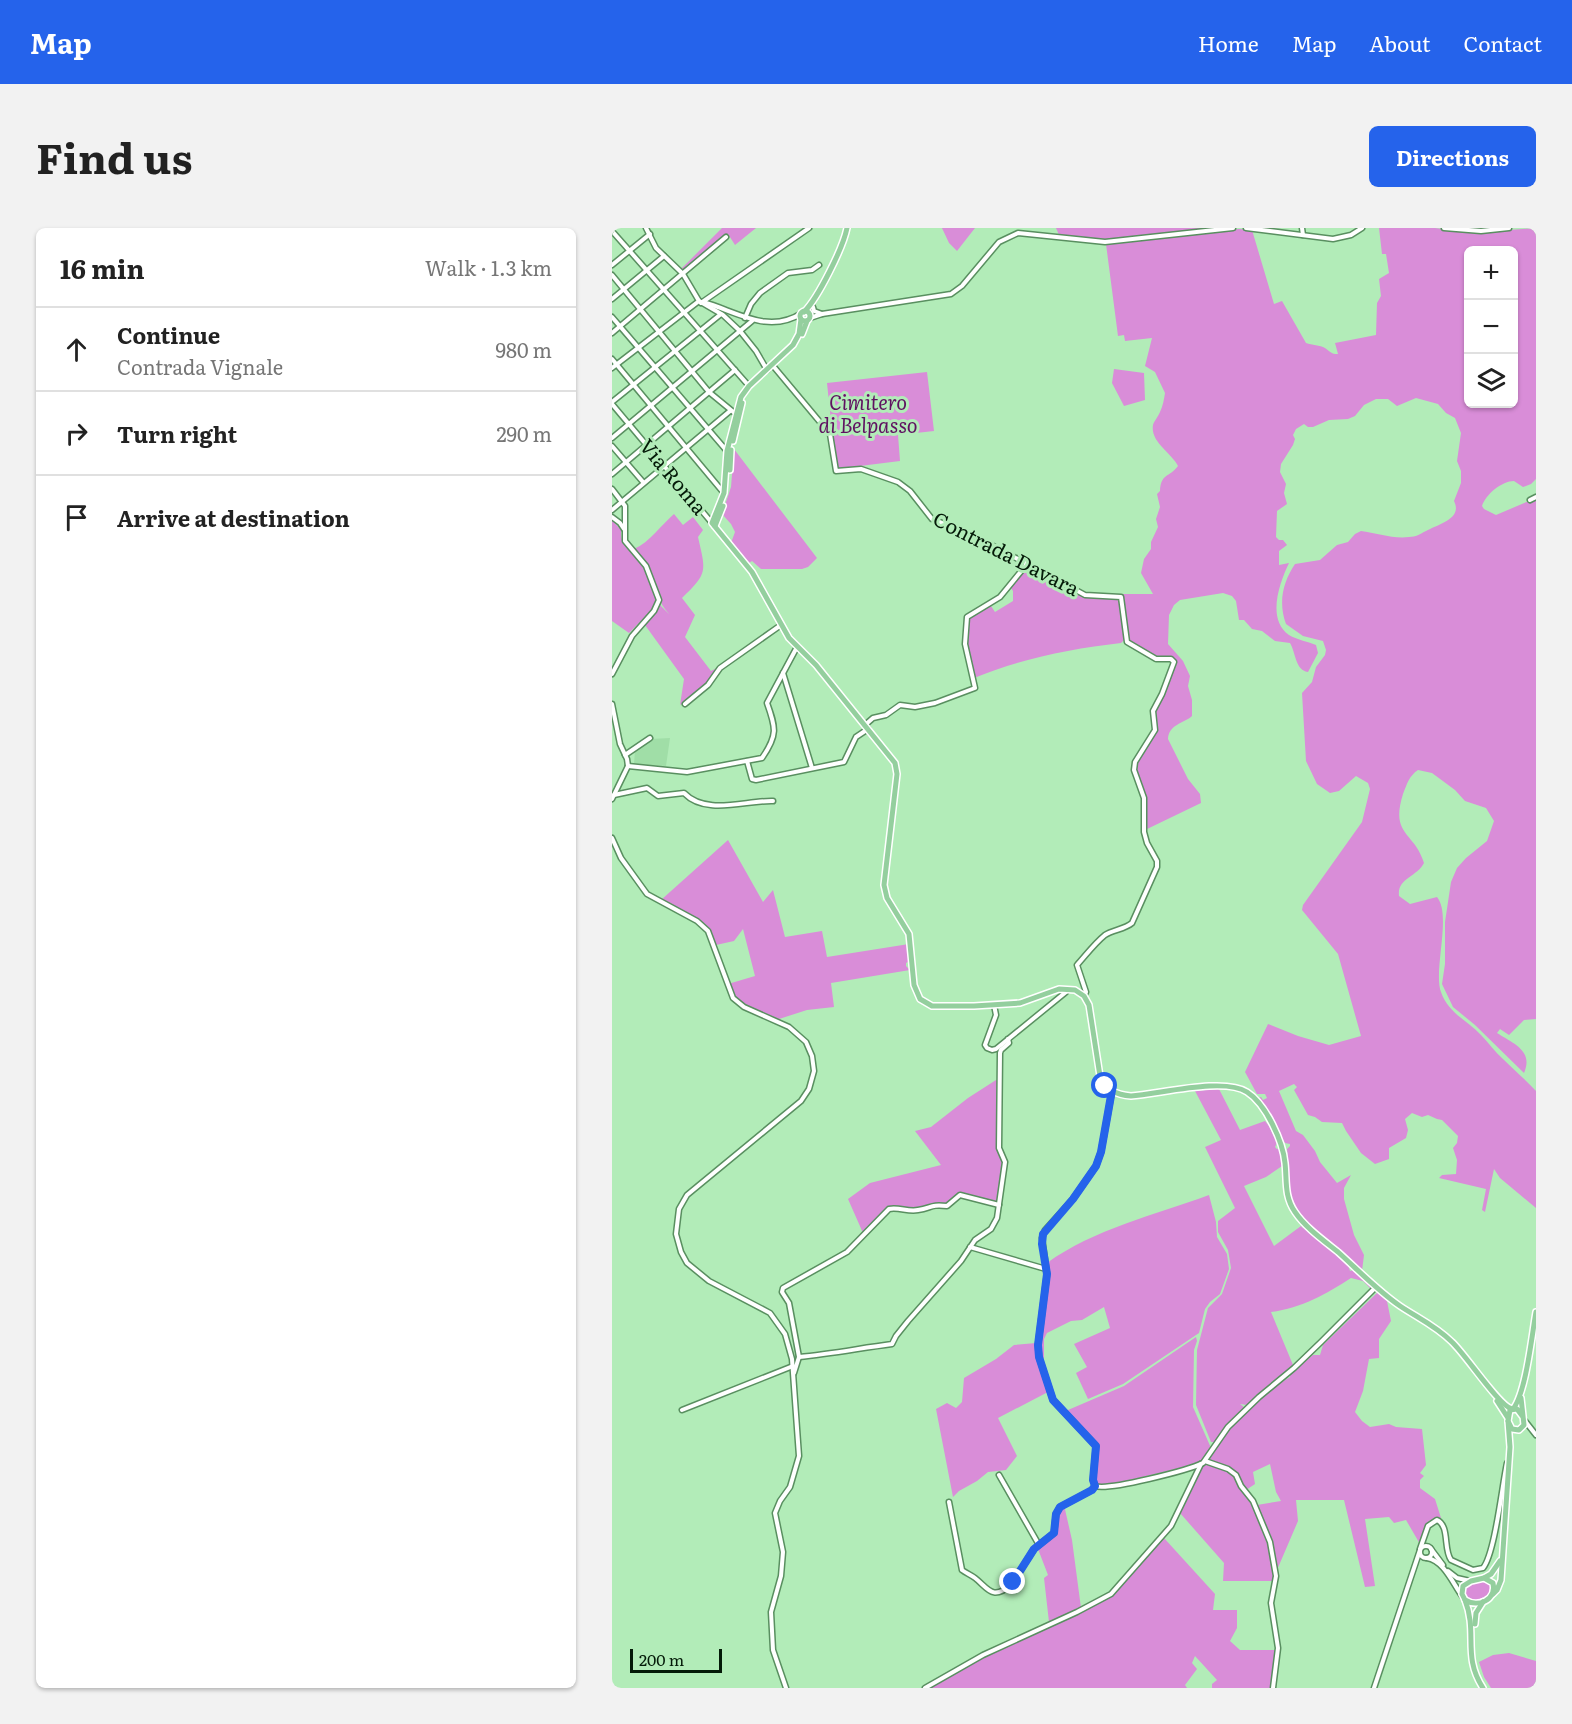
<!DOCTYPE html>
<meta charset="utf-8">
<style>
:root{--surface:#fff;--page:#f2f2f2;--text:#222;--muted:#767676;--line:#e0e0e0;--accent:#2563eb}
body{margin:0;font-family:Literata,serif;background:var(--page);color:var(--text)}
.controls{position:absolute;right:18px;top:18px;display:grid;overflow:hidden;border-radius:9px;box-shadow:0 2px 4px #0004}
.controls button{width:54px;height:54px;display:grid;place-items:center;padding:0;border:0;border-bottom:2px solid var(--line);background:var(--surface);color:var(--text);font:30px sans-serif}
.scale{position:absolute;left:18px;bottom:15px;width:92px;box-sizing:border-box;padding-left:6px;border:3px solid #041a08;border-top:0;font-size:16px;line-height:21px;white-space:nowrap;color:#041a08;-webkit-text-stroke:4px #b2ecb8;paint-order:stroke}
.stop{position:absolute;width:18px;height:18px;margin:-14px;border:4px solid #2563eb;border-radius:50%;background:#fff}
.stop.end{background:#2563eb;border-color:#fff;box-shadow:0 2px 6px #0008}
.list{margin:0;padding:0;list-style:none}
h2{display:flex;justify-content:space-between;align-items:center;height:78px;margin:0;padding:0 24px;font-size:26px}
h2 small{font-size:20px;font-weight:400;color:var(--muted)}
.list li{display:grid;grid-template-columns:39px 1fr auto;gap:18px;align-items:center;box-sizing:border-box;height:84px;padding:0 24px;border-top:2px solid var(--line)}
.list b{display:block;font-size:22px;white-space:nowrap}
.list p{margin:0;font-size:20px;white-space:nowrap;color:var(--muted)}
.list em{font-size:20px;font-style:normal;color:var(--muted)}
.icon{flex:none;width:33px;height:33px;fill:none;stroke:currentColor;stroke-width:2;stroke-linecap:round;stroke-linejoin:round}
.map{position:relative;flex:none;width:924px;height:1460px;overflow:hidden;border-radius:9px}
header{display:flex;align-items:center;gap:36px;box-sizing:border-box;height:84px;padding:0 30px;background:var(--accent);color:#fff}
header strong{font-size:28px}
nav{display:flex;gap:33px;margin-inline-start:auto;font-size:21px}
.intro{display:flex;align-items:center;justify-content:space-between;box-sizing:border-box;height:144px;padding:0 36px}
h1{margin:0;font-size:42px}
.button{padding:15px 27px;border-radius:9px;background:var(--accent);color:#fff;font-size:21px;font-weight:700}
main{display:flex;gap:36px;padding:0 36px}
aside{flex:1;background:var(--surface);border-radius:9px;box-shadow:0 2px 4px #0004}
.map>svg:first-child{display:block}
.built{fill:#a0dea7}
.green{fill:#d98dd8;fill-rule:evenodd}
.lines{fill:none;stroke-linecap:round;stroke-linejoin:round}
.minor-casing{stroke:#598f60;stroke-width:7}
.major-casing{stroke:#fff;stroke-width:8}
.minor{stroke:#fff;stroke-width:4}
.major{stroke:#94cf9e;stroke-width:5}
.route{stroke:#2563eb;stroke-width:8}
.labels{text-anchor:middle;stroke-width:6;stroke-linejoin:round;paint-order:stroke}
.park-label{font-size:20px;font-style:italic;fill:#5f1160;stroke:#b2ecb8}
.street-label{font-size:20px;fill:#041a08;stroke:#b2ecb8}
</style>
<header>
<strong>Map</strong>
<nav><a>Home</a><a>Map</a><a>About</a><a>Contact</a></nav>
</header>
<div class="intro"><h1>Find us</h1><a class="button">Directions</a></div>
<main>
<aside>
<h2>16 min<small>Walk · 1.3 km</small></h2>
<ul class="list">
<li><svg class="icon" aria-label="ahead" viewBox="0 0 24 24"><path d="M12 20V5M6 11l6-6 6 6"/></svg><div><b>Continue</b><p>Contrada Vignale</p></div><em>980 m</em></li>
<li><svg class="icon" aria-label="right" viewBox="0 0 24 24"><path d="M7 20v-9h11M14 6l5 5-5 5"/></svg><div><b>Turn right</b></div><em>290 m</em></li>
<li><svg class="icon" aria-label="arrive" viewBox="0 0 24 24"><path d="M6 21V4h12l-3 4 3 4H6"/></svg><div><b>Arrive at destination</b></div></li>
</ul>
</aside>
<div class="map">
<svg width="924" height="1460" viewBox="0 0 924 1460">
<rect width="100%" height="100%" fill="#b2ecb8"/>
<!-- built -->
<polygon class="built" points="58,510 54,538 22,536 23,522 38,511"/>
<!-- green -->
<g class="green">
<polygon points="110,0 144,0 123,17 116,6 70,43 69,41"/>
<polygon points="330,0 363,0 345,23 337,15"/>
<polygon points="444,0 597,0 479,13 447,7"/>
<path d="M767 0H823L858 5 924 0V251L919 256 911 259 902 253C890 253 874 266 870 278L872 281 884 287 924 270V791L912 792 897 807 888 801 885 805C900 815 922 822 912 845L863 797 841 779 830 756 833 736V694L839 654 845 640 854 630 875 613 882 593 874 580 853 573 843 562 820 545 806 542C797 548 795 556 791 566 778 608 802 603 812 635 805 649 785 650 787 668L798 676 825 669C840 687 821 743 829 764 836 785 855 792 869 807 877 815 883 824 891 831 902 842 914 852 924 863V980L888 950 882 941 873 984 870 982 874 961 827 950 830 947 844 946 845 932 841 920 845 915 846 908 830 892 825 891 816 887 810 889 800 885 793 891 796 902 794 910 777 920V931L763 936 749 925 734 903 730 895 710 894 703 889 696 887 682 862 685 859 682 856 667 863 684 903 691 907 703 923 708 934 725 955 739 947 732 960V971L742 1007 752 1027 750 1043C727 1023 684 994 677 964 674 950 677 935 675 921L678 918V916L673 915 646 870 649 869 651 872 655 870 653 866H645L633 844 656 796 686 808 717 817 749 808 726 726 690 682 691 677 750 594 758 561 756 555 744 548 727 563 718 565 705 556 694 533 690 465 700 454 704 439 713 427 714 422 711 413 691 408 674 396C666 374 671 354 683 336L708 332 725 317 736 314 743 306 749 303C764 305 781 311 797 309 804 309 808 306 814 303 826 296 851 291 842 273L849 255V243L845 233 849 205 843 190 834 185 826 176 804 170 785 178 776 171H764L752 177 743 188 736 191 717 192 701 199H696L692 196 684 201 681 207 683 211 681 217 669 236 668 244 674 256 672 265 675 276 665 283 664 309 667 312H671L675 317 667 323V337L677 335C668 354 654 391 677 407 685 412 695 413 704 417L706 425 696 444C683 442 684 425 678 415L663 413 650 403 640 401 632 392H627L624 373 620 368 611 365 568 372 562 377 557 387 556 416 571 433 578 448 576 458 580 472V488C571 496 557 496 556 511L576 551 588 566 589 575 533 602 534 580 523 542 524 534 543 505 542 484 557 447 563 439V434L545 430 516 414 514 409 512 369 508 366H541L529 345 532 331 539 321V314L546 299 544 291 548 279 545 266 548 263C549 245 557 250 566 238 560 225 538 214 541 197 542 193 546 189 548 184 551 178 552 171 553 165L543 144 533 138 540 110 513 113 512 107 506 108 494 16 581 5 627 1 640 2 662 76 670 73 694 115C700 117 708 117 713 120 719 124 719 126 726 126L723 115 764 107 765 75 769 68 767 51 777 45 774 26H770ZM856 22H902V176H856Z"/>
<polygon points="502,141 532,145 533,172 512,178 500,155"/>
<polygon points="315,144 322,203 286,207 288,233 224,241 215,155"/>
<polygon points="122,221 205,330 196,339 190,341 149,341 140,333 137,335 119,315 123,304 119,296 110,286 119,259"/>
<path d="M62 286 71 297 81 289 91 302 86 309C94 344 96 345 70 370L83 387 73 409 99 443 105 440C100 457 82 467 68 477L72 451 33 397 44 385 48 377 57 386C55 383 50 378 49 374 43 353 38 338 22 321 38 314 49 297 62 286Z"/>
<path d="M0 292 9 302C8 323 23 322 33 340 38 349 41 361 45 372L40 382 17 405 0 393Z"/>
<path d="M415 338 472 368H505L510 373 512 412 509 415C458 421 411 430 362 450L355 417 356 390 379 378 383 384 401 373V363L399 360Z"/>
<path d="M116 612 151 674 161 662 173 709 210 703 215 729 297 716 298 733 294 735V738L298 742 219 755 222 779 195 782 167 791C145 782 126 779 116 756L143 748 131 701 122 713 104 717C94 689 74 685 49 672Z"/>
<polygon points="384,852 386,854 385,917 391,932 391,942 388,942 391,945 386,975 348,966 334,976 320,975 304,982 284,978 276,981 251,1005 236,971 258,955 329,937 303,903 319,899 356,870"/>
<path d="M607 861 628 902 653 893 657 898 665 915 663 919 665 921H667L670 938 654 949 632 958 662 1018 689 998 691 1000H695L736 1037 738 1043 741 1042 759 1058V1061L751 1053 739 1050C714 1066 690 1080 659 1084L681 1137 662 1154 660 1153V1156L635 1177 628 1176 633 1180 616 1197 602 1214H599L584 1177 585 1122 596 1080 610 1066 619 1040 616 1022 606 1004V993L623 980 593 919 609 912 583 863Z"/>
<path d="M597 967 604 994 605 1009 615 1026 617 1041 608 1066 598 1074 593 1081 587 1105 511 1156 476 1171 464 1145 475 1139 462 1116 498 1100 492 1079 470 1092 459 1093 435 1105 432 1111V1130L429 1132C423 1100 439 1067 435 1035 482 1001 543 987 597 967Z"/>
<path d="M766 1064 775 1073 779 1093 767 1111V1130L757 1131 751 1163 743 1184 750 1193 758 1199 777 1196 784 1199 810 1201 814 1237 808 1245 812 1248 808 1252V1260L823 1271 829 1290H824L817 1293 808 1316 794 1292 782 1295 777 1289 753 1291 763 1358 753 1359 732 1272H684L686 1293 665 1342 657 1308 645 1277 669 1273 664 1264 658 1236 641 1244 643 1256 634 1262 625 1246 598 1233 597 1229C620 1196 643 1170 678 1149V1146L701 1127H708L711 1117Z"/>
<polygon points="584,1109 585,1113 582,1122 581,1179 599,1220 588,1235 493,1258 484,1257 485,1217 456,1187 456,1182 512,1158"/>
<polygon points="424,1115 424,1129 436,1164 386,1190 405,1228 394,1242 376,1244 365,1253 347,1263 341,1269 324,1181 335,1175 344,1180 350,1174 352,1150 384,1131 402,1117"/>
<path d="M596 1236C603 1238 612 1240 618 1244 641 1260 663 1326 661 1353H611L612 1335 568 1285 591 1237Z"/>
<polygon points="452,1277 460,1312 469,1380 437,1394 432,1350 436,1347 426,1321 445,1304 445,1286"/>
<polygon points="552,1310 603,1366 601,1382 625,1382 625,1400 618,1413 628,1422 663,1422 659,1460 600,1460 600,1456 605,1452 583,1428 580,1435 585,1441 573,1457 575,1460 315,1460 379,1425 494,1371"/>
<path d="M873 1352 879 1355 878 1366C870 1372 863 1376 854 1369L853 1360 856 1357Z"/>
<polygon points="897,1425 924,1433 924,1460 879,1460 872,1449 867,1434 881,1427"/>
</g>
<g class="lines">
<defs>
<g id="minor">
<polyline points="34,0 44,20 71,46 87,73 111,87 128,103 144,123 155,142"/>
<polyline points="634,0 721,11 739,7 750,0"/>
<polyline points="690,0 691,7"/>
<polyline points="832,0 869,3 897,0"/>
<polyline points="0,3 137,158"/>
<polyline points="0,37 38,6"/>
<polyline points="0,47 97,164 125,187"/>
<polyline points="0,71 52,28"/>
<path d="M91 74C124 83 156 107 190 85"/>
<polyline points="89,75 197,0"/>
<polyline points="201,79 202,83 210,86"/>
<polyline points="0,89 114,222"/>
<polyline points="133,90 139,76 148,65 176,45 200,42 207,37"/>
<polyline points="198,90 210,86 339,66 350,58 387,14 406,5 493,14 621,0"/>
<polyline points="0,105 114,9"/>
<polyline points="0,131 111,264"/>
<path d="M162 139 218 206 224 243 249 241 286 254 298 263 320 291 359 306 473 367 509 369 515 414 544 431H559L562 434 550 466 541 483 543 502 523 534 522 542 532 570V604L535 615 545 633V639L520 695C513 701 501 702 493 707 483 715 474 727 465 737L474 764 472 768"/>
<polyline points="0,140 87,73"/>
<polyline points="0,174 109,86"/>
<polyline points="0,176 100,295"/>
<polyline points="0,210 140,93"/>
<polyline points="0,218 31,254"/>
<polyline points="0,246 123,142"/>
<polyline points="0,261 13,278 13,313 34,338 47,372 42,383 20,408 0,446"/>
<polyline points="918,272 924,269"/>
<polyline points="0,282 118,183"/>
<polyline points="0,289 8,295 12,301"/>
<polyline points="171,445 200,540"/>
<polyline points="0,476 8,516 15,531 16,538"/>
<polyline points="73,476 96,457 108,440 169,397"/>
<polyline points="253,497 261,490 274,487 288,477 303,479 323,475 363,460 353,416 355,389 388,369 415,336"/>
<polyline points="13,527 38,510"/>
<polyline points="135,533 140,551 144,552 232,534 244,509 256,501"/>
<path d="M16 538 75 544 150 530C166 507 164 500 155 475L185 419"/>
<path d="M2 567 35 560 46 568 72 565C94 588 134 572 161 573"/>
<polyline points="0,571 16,538"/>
<polyline points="0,610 9,630 35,666 85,693 96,703 121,770 132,779 177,799 194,814 200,828 202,843 197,861 189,873 75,967 67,981 64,1006 69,1024 75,1035 97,1053 158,1085 173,1106 180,1131 187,1228 178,1259 168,1273 163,1285 171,1324 169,1348 159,1384 161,1422 174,1460"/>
<polyline points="382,777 384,787 373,817 375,820 380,822 384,821 454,764"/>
<path d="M500 863 489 924 484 938 461 971 433 1002 430 1010 435 1046 426 1117 427 1129 441 1172 484 1218 481 1252 483 1258C496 1263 577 1242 591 1235L616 1199 647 1169 682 1140 709 1114 764 1059"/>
<polyline points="358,1019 434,1041"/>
<path d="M187 1129C219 1126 249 1120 280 1116L284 1108 296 1093 349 1033 363 1012 379 1001 385 990 393 934 387 920 388 825 389 822 397 815 396 811"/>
<path d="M182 1145 187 1129 177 1075 170 1064 171 1060 235 1024 277 981C287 979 296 984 306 982 320 980 318 976 335 978L348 967 387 977"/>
<polyline points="70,1182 181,1138"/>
<polyline points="913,1193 924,1207"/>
<polyline points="593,1233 616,1241 624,1247 629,1258 641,1273 658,1314 664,1348 659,1375 666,1420 661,1460"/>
<polyline points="387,1247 427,1317"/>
<path d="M337 1274 350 1342C354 1345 359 1347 363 1350 376 1360 380 1373 399 1357L422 1321 442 1305 444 1286 448 1279 480 1262 483 1258"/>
<circle cx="814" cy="1324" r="6"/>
<path d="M808 1321 816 1298 825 1292C838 1298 831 1321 839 1332L861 1342 871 1340C883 1325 890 1258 895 1235"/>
<polyline points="819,1321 831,1337"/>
<path d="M815 1330C832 1333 840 1354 850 1368"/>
<polyline points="836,1343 845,1350 858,1353"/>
<polyline points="313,1460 371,1427 465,1384 499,1366 559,1298 589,1236"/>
<polyline points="762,1460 808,1322"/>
</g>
<g id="major">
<circle cx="193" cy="88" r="5"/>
<path d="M192 84C206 70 231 20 235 0"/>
<path d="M189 91 187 106 181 117 137 158 129 169 115 223 112 265 100 295 140 344 177 410 204 437 283 535 285 546 272 657 275 670 297 706 302 757 308 771 320 778H362L408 775 447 761 463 762 472 768 477 777 488 848C492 861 505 867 519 868 548 866 612 849 635 864 654 876 671 914 673 935 675 953 672 968 683 984 693 999 711 1012 726 1024 746 1042 766 1063 788 1078 806 1090 824 1098 840 1114 854 1127 887 1178 900 1181"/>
<polyline points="190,106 195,93"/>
<polyline points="121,213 130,175"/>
<polyline points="118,242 119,222"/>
<polyline points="103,298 111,278"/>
<polyline points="909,1170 912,1197 907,1202 900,1201 896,1193 898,1182 905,1181 911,1189"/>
<polyline points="885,1173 896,1190"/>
<path d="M901 1181C914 1165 920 1106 924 1084"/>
<path d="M872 1350 881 1355C885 1372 866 1380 853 1372L850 1366 851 1358 859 1353Z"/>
<polyline points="872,1350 879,1346 888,1333"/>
<polyline points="881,1366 885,1362 889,1352 898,1219 896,1193"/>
<path d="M853 1372C866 1405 850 1428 871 1460"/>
<polyline points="863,1396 864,1385 871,1374"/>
</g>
</defs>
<!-- minor casing -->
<use href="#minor" class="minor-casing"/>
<!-- major casing -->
<use href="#major" class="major-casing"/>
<!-- minor -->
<use href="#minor" class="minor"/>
<!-- major -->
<use href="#major" class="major"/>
</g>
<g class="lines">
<!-- route -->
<polyline class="route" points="401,1354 422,1321 442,1305 444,1286 448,1279 480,1262 483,1258 481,1252 484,1218 441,1172 427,1129 426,1117 435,1046 430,1016 431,1006 461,971 484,938 489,924 500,862 493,858"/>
</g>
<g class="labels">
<!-- park labels -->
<g class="park-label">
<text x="256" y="182">Cimitero<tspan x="256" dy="23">di Belpasso</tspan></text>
</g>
<!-- street labels -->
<g class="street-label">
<text transform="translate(61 249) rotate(50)" y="7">Via Roma</text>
<text transform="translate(394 326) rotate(27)" y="7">Contrada Davara</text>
</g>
</g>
</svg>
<div class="controls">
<button>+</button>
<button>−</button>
<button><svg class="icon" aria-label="layers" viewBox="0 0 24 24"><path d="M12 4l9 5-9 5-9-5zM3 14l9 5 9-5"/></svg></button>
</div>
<div class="scale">200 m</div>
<div class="stop" style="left:493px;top:858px"></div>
<div class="stop end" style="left:401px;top:1354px"></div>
</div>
</main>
